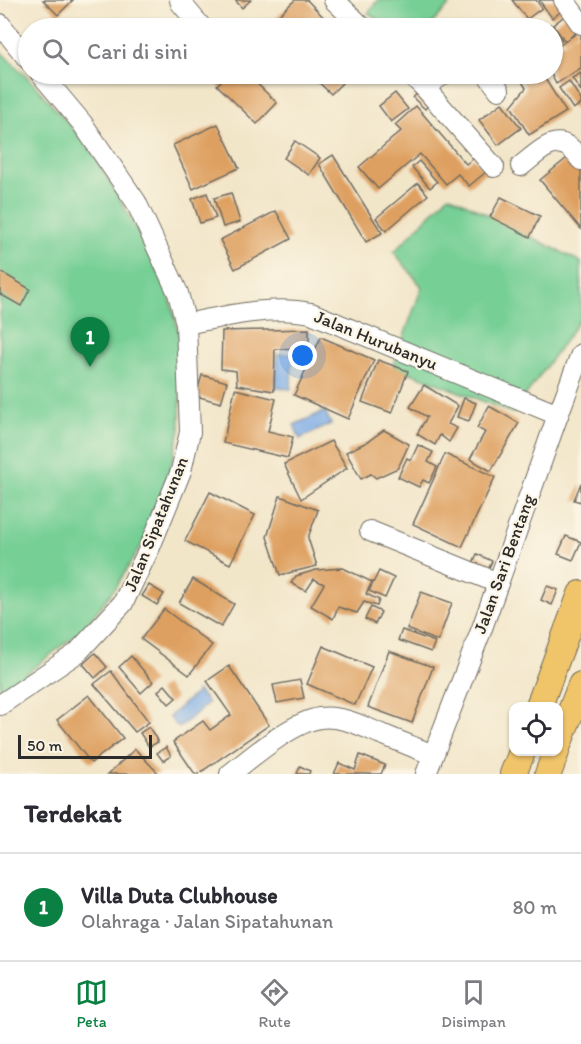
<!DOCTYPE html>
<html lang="id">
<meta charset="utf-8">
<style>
:root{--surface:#fff;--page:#f7f7f7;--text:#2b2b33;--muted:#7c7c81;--line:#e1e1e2;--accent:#0b8043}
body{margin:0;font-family:Itim,sans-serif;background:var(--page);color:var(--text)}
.controls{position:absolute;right:18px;bottom:18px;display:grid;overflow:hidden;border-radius:12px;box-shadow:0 2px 4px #0004}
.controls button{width:54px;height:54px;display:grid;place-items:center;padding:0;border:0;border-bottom:2px solid var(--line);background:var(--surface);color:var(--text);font:30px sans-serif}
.scale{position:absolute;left:18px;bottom:15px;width:134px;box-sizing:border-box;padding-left:6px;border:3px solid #2b2b2b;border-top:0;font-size:16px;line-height:21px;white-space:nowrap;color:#2b2b2b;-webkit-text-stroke:4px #fcf5e5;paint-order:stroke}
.you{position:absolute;left:303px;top:356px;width:21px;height:21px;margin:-15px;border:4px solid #fff;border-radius:50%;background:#1a73e8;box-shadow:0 0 0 9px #1a73e833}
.badge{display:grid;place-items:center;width:39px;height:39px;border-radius:50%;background:var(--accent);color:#fff;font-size:20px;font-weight:700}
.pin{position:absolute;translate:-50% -50px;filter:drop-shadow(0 2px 3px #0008)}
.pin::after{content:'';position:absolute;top:32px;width:21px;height:18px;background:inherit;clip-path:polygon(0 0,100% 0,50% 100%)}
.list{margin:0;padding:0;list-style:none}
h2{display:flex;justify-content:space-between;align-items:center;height:78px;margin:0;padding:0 24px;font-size:26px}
h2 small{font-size:20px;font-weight:400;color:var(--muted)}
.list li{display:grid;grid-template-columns:39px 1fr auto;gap:18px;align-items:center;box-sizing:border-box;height:108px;padding:0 24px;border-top:2px solid var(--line)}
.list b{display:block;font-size:22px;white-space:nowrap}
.list p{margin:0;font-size:20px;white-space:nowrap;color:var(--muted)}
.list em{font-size:20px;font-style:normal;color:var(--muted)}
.icon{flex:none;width:33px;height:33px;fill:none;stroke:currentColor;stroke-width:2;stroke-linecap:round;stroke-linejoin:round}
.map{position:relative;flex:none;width:581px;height:774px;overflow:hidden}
.search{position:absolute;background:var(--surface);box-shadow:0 2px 4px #0004;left:18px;right:18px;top:18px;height:66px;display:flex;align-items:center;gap:15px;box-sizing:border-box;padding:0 21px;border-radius:33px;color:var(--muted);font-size:22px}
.sheet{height:186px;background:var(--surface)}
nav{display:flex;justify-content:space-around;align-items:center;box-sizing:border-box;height:84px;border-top:2px solid var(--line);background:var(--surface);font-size:16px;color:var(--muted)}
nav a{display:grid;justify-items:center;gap:3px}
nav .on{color:var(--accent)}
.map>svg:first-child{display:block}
.green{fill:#76cf95;stroke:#507d60;stroke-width:1.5}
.water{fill:#7cace6;stroke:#546c88;stroke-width:1.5}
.building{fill:#dea060}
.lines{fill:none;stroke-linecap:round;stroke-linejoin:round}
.minor-casing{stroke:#716c62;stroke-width:22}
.major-casing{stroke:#716c62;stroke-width:28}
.minor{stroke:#fff;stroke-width:20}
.major{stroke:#f0c469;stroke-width:26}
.labels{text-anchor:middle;stroke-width:4.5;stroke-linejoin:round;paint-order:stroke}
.street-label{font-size:18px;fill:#2b2b2b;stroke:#fcf5e5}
</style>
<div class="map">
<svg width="581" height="774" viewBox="0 0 581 774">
<rect width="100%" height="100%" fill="#fcf5e5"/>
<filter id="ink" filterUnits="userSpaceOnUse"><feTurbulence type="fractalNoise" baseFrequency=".0167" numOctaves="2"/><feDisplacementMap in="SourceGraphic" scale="12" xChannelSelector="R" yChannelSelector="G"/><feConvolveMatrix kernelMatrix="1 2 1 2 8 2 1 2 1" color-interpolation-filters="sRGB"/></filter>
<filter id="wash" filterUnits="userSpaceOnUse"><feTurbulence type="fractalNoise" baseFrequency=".008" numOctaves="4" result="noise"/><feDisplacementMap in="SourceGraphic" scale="24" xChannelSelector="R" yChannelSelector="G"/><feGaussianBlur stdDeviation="1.35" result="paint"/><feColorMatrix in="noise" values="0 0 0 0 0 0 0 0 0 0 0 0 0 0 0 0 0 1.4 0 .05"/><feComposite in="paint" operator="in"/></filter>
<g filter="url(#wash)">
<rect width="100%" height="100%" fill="#f2e6c9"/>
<!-- green -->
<g class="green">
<polygon points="378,0 454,0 428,28 392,28 368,13"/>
<polygon points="0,51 34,84 91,150 130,217 169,294 181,343 180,430 171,467 142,544 116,587 83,629 34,668 0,691"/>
<polygon points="449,195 581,262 581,318 513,413 393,366 422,287 394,252"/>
</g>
<!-- water -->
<g class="water">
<polygon points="277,354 292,354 291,389 276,388"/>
<polygon points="325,411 331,424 300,439 294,425"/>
<polygon points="198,691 208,703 179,728 169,717"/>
</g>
<g id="blocks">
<!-- building -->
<g class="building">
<polygon points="43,0 73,0 58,15"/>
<polygon points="235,0 251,0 242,8"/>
<polygon points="295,0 307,0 333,27 332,28 265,28"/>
<polygon points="512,0 536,0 542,8 527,19"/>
<polygon points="539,0 560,0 566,8 552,18"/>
<polygon points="567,14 579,30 565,41 553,25"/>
<polygon points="550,24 562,40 552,47 552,28 544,28"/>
<polygon points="581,30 581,68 556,84 551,74 552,51"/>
<polygon points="581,73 581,91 572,78"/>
<polygon points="228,74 247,74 277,103 257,124 217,85"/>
<polygon points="310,74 351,74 331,94"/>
<polygon points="517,74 542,74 566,112 529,135 511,106 526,88"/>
<polygon points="569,81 581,100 581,104 573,109 559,88"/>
<polygon points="422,88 434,100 425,109 413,98"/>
<polygon points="395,93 408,109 391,122 379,106"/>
<polygon points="502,103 521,128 498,145 479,120"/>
<polygon points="416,106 466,164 474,158 486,172 469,186 458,174 446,184 420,154 378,189 359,167 401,131 395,125"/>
<polygon points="218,124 239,168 193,189 173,145"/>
<polygon points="295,141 320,158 309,175 284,158"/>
<polygon points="572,154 581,164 581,229 540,180"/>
<polygon points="333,155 382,233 366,242 319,164"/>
<polygon points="419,161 437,182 430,188 412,167"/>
<polygon points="418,183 428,195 386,231 376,218"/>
<polygon points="207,193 216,218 200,223 192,199"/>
<polygon points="231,193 240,222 223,227 214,198"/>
<polygon points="501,197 540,216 530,237 490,217"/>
<polygon points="276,211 291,239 235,269 220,240"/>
<polygon points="1,272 30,289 21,306 0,294 0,275"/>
<polygon points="309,329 309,348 275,349 274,391 237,385 236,371 221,369 222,331"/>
<polygon points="321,337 374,360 348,419 294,395"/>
<polygon points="378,360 408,371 392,413 362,402"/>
<polygon points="202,375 227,382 221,403 196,396"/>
<polygon points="424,385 458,406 448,424 457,428 449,442 440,435 435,445 417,434 427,417 410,407"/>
<polygon points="235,389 276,399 268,431 293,437 288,458 223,443"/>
<polygon points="464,398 476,403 469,421 457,417"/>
<polygon points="489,406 519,423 491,471 470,459 485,432 477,428"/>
<polygon points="384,430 409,444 398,468 376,478 371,474 361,479 346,452 367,442"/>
<polygon points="331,441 347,468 301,499 284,464"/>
<polygon points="418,445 433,452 428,462 437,467 429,483 423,480 419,487 398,477 407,458 411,460"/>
<polygon points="445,454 495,477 462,547 413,524"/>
<polygon points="581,483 581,502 574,500"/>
<polygon points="210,492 255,515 230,564 185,541"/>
<polygon points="280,496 318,510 308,538 317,566 280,575 267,537"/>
<polygon points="566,536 581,542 573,560 558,554"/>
<polygon points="477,554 492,561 487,572 472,565"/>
<polygon points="343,568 372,582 366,594 379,600 377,606 364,602 357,613 338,607 333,619 311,606 324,584 314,579 306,591 291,583 296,576 316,570"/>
<polygon points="379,571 394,578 385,598 369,591"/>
<polygon points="193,579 234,604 221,627 179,603"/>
<polygon points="149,585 164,594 157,605 142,596"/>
<polygon points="547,586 558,590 552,605 541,600"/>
<polygon points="421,592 452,603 438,641 407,629"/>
<polygon points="371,607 381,612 375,624 365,619"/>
<polygon points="164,609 212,645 189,675 141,639"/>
<polygon points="402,630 435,642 431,652 398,640"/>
<polygon points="323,646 372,667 355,705 307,684"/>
<polygon points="389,651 433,667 412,723 368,707"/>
<polygon points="95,653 107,667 95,678 83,664"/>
<polygon points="131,656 153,682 141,693 119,667"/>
<polygon points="229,666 269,725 198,774 195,774 173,742 203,721 210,730 231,715 207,681"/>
<polygon points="111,671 149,722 135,732 94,684"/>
<polygon points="300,680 304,698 277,703 273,685"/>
<polygon points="165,685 176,698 169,704 158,691"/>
<polygon points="89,695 123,738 91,763 57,720"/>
<polygon points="149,727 158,742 149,747 140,733"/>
<polygon points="166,747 171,756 163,761 157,753"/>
<polygon points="135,749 159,774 108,774"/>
<polygon points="360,755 385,765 381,774 334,774 339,763 355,770"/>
<polygon points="300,766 310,771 309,774 297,774"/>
</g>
</g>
</g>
<g filter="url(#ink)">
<use href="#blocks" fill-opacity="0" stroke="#716c62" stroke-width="1.5"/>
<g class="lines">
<defs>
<g id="minor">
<polyline points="180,0 181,3 202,28"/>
<polyline points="334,0 363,28"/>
<polyline points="564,0 581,24"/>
<polyline points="0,24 28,59"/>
<polyline points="410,74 424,87 494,167"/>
<polyline points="487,74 499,90"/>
<polyline points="424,87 444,74"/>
<path d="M521 166C533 157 552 136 567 146 573 149 577 155 581 160"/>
<path d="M186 324C226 316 271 305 311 313L558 415"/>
<polyline points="370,531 498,583"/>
<polyline points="0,705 77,653 123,603 150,547 181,471 190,432 186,324 178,293 136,202 82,123 41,74"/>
<path d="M230 774C252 757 292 722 320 718 341 715 362 726 381 734 399 741 416 748 433 755"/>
<polyline points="426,774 481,631 558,415 581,354"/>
</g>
<g id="major">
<polyline points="539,706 581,594"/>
<polyline points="558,745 581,685"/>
<polyline points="513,774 522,752"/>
<polyline points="548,774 556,752"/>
</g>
</defs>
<!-- minor casing -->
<use href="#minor" class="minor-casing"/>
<!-- major casing -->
<use href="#major" class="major-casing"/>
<!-- minor -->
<use href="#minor" class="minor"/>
<!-- major -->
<use href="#major" class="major"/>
</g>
</g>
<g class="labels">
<!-- street labels -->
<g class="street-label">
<text transform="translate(376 340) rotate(22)" y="6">Jalan Hurubanyu</text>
<text transform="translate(156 524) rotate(-68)" y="6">Jalan Sipatahunan</text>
<text transform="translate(504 564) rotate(-70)" y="6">Jalan Sari Bentang</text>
</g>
</g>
</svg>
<div class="controls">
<button><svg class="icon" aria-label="locate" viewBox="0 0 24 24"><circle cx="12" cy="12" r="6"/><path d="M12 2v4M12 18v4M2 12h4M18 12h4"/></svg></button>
</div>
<div class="scale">50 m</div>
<div class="you"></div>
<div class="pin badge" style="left:90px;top:367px">1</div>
<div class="search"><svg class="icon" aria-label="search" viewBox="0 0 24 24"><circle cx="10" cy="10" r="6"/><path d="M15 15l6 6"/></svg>Cari di sini</div>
</div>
<section class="sheet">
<h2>Terdekat<small></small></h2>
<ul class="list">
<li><span class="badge">1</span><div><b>Villa Duta Clubhouse</b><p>Olahraga · Jalan Sipatahunan</p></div><em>80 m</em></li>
</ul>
</section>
<nav>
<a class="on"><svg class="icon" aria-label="map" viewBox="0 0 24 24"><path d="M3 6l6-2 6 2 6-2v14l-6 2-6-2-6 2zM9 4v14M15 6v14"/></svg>Peta</a>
<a><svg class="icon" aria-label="directions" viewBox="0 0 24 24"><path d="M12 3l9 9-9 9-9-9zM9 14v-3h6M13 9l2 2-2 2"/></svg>Rute</a>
<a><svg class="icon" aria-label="saved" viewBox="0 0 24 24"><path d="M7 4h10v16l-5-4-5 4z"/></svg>Disimpan</a>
</nav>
